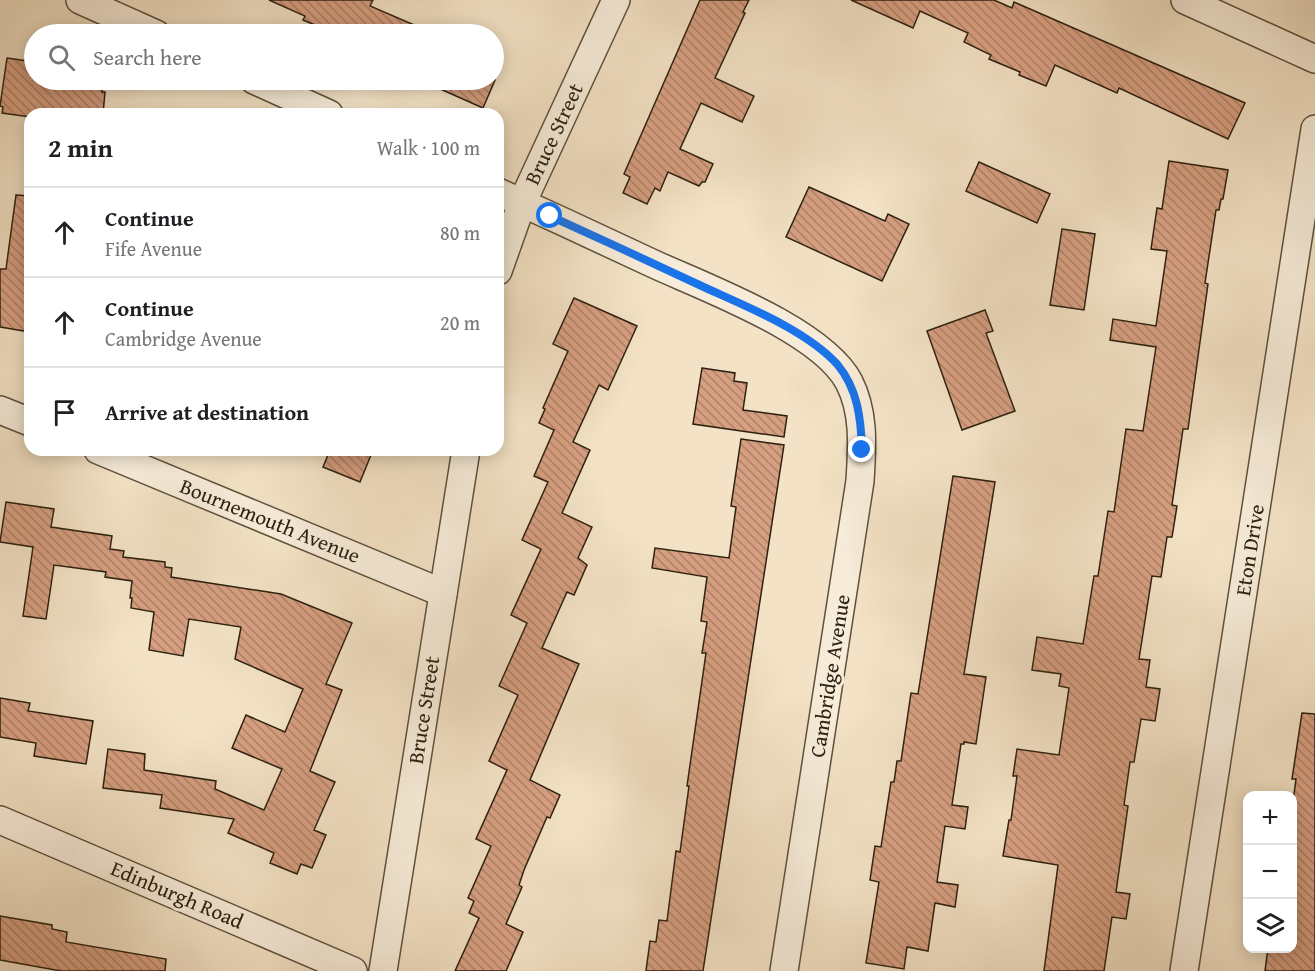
<!DOCTYPE html>
<meta charset="utf-8">
<style>
:root{--surface:#fff;--page:#f6f6f6;--text:#202124;--muted:#757577;--line:#e0e0e0}
body{margin:0;font-family:"Gentium Book Plus",serif;background:var(--page);color:var(--text)}
.controls{position:absolute;right:18px;bottom:18px;display:grid;overflow:hidden;border-radius:12px;box-shadow:0 3px 15px #0003}
.controls button{width:54px;height:54px;display:grid;place-items:center;padding:0;border:0;border-bottom:2px solid var(--line);background:var(--surface);color:var(--text);font:30px sans-serif}
.stop{position:absolute;width:18px;height:18px;margin:-14px;border:4px solid #1a73e8;border-radius:50%;background:#fff}
.stop.end{background:#1a73e8;border-color:#fff;box-shadow:0 2px 6px #0008}
.list{margin:0;padding:0;list-style:none}
h2{display:flex;justify-content:space-between;align-items:center;height:78px;margin:0;padding:0 24px;font-size:26px}
h2 small{font-size:20px;font-weight:400;color:var(--muted)}
.list li{display:grid;grid-template-columns:39px 1fr auto;gap:18px;align-items:center;box-sizing:border-box;height:90px;padding:0 24px;border-top:2px solid var(--line)}
.list b{display:block;font-size:22px;white-space:nowrap}
.list p{margin:0;font-size:20px;white-space:nowrap;color:var(--muted)}
.list em{font-size:20px;font-style:normal;color:var(--muted)}
.icon{flex:none;width:33px;height:33px;fill:none;stroke:currentColor;stroke-width:2;stroke-linecap:round;stroke-linejoin:round}
.map{position:relative;flex:none;width:1315px;height:971px;overflow:hidden}
.search{position:absolute;background:var(--surface);box-shadow:0 3px 15px #0003;left:24px;top:24px;width:480px;height:66px;display:flex;align-items:center;gap:15px;box-sizing:border-box;padding:0 21px;border-radius:33px;color:var(--muted);font-size:22px}
.panel{position:absolute;background:var(--surface);box-shadow:0 3px 15px #0003;left:24px;top:108px;width:480px;height:348px;border-radius:18px}
.map>svg:first-child{display:block}
.building{fill:url(#building-back-hatch);stroke:#2c2110;stroke-width:1.5}
.lines{fill:none;stroke-linecap:round;stroke-linejoin:round}
.minor-casing{stroke:#5e513d;stroke-width:30}
.minor{stroke:#f7ecd9;stroke-width:27}
.route{stroke:#1a73e8;stroke-width:8}
.labels{text-anchor:middle;stroke-width:6;stroke-linejoin:round;paint-order:stroke}
.street-label{font-size:21px;fill:#2c2110;stroke:#f7ecd9}
</style>
<div class="map">
<svg width="1315" height="971" viewBox="0 0 1315 971">
<defs>
<pattern id="building-back-hatch" width="6" height="6" patternUnits="userSpaceOnUse" patternTransform="scale(1.5)"><rect width="6" height="6" fill="#d79f81"/><path d="M-1 5l2 2M0 0l6 6M5-1l2 2" fill="none" stroke="#af8168"/></pattern>
</defs>
<rect width="100%" height="100%" fill="#f3e2c5"/>
<filter id="stains"><feTurbulence type="fractalNoise" baseFrequency=".00333" numOctaves="4"/><feColorMatrix values="0 0 0 0 .2 0 0 0 0 .09 0 0 0 0 .02 0 0 0 .5 -.17"/></filter>
<radialGradient id="worn" r=".72"><stop offset=".6" stop-color="#630" stop-opacity="0"/><stop offset="1" stop-color="#630" stop-opacity=".3"/></radialGradient>
<!-- building -->
<g class="building">
<polygon points="269,0 373,0 370,6 435,34 337,34 303,20 305,16"/>
<polygon points="700,0 749,0 743,12 745,13 715,78 754,96 742,122 701,103 680,149 713,164 705,182 702,182 699,186 668,172 660,191 655,188 647,204 623,193 630,177 624,174"/>
<polygon points="851,0 994,0 1012,8 1014,2 1245,103 1228,139 1119,88 1117,93 1055,65 1046,86 1019,75 1020,72 989,59 991,55 964,42 968,33 920,11 913,28"/>
<polygon points="7,58 34,62 34,80 66,80 103,85 102,92 105,92 103,114 30,114 30,117 2,113 3,107 0,106"/>
<polygon points="420,80 495,80 483,108"/>
<polygon points="1169,161 1228,170 1223,199 1221,199 1219,210 1216,210 1205,283 1208,284 1188,429 1183,429 1172,505 1177,506 1172,537 1167,537 1161,577 1152,576 1139,659 1150,660 1146,687 1160,689 1155,721 1141,719 1134,762 1130,762 1124,805 1128,806 1116,892 1130,894 1126,919 1112,917 1104,971 1044,971 1058,865 1003,856 1009,820 1011,820 1017,776 1013,776 1017,749 1059,755 1069,688 1059,686 1061,674 1032,670 1037,637 1083,644 1094,576 1098,576 1108,511 1114,512 1126,429 1143,431 1156,347 1110,340 1113,319 1156,326 1167,251 1151,249 1157,208 1162,209"/>
<polygon points="979,162 1050,194 1037,223 966,191"/>
<polygon points="809,187 885,221 888,214 909,224 882,281 786,237"/>
<polygon points="16,195 30,196 30,270 27,293 30,293 30,332 0,327 0,269 6,269"/>
<polygon points="1062,229 1095,234 1084,310 1050,305"/>
<polygon points="574,298 637,326 608,390 599,385 573,442 590,450 562,513 592,527 578,558 587,565 574,595 567,592 542,648 579,664 530,780 560,795 550,818 547,817 524,870 519,885 522,887 506,924 523,932 506,971 455,971 479,918 469,913 474,901 468,898 491,846 476,839 507,770 489,761 518,695 499,686 527,623 511,615 541,549 522,540 548,482 534,476 554,430 539,423 545,409 543,408 568,351 553,344"/>
<polygon points="985,310 993,331 986,333 1015,411 962,430 927,331"/>
<polygon points="702,368 735,373 734,381 747,383 743,410 787,416 784,437 693,424"/>
<polygon points="741,439 784,445 703,971 646,971 650,941 656,942 659,920 667,921 676,851 680,852 689,786 687,786 706,653 702,653 707,622 701,621 707,577 652,568 655,548 729,558 736,507 731,506"/>
<polygon points="330,450 373,450 360,482 323,467"/>
<polygon points="953,476 995,482 964,674 986,677 976,744 964,742 964,744 961,744 952,805 968,807 965,829 945,826 937,882 958,885 955,907 935,903 928,951 907,947 904,969 866,963 879,882 870,880 875,846 881,847 891,782 894,782 897,761 901,761 911,693 918,694"/>
<polygon points="6,502 54,509 51,527 112,536 110,549 124,551 123,557 165,562 165,567 172,568 171,577 281,594 352,623 326,684 342,690 310,771 335,782 314,830 326,835 312,868 301,864 297,874 270,863 274,853 228,833 234,819 160,808 162,795 103,788 108,749 145,754 144,770 216,781 215,789 264,810 282,769 232,748 246,715 285,732 303,689 235,659 241,627 189,619 183,656 149,650 154,612 131,608 132,598 130,598 132,581 105,577 106,572 54,565 46,619 23,616 33,547 0,542"/>
<polygon points="0,698 30,703 28,711 93,721 86,764 34,756 36,743 0,737"/>
<polygon points="1302,713 1315,714 1315,971 1265,971 1268,948 1293,948 1293,802 1296,779 1292,779"/>
<polygon points="0,916 52,925 52,929 67,932 66,942 166,959 165,971 61,971 0,960"/>
</g>
<g class="lines">
<defs>
<g id="minor">
<polyline points="80,0 156,34"/>
<polyline points="1185,0 1315,59"/>
<polyline points="254,80 329,114"/>
<path d="M498 192C551 216 603 240 656 265 709 289 822 331 849 382 865 413 862 448 860 481L784 971"/>
<polyline points="498,271 522,203 616,0"/>
<polyline points="0,410 30,422"/>
<polyline points="98,450 443,593"/>
<polyline points="0,820 353,971"/>
<polyline points="383,971 466,450"/>
<polyline points="1184,971 1315,129"/>
</g>
</defs>
<!-- minor casing -->
<use href="#minor" class="minor-casing"/>
<!-- minor -->
<use href="#minor" class="minor"/>
</g>
<g class="lines">
<!-- route -->
<path class="route" d="M550 216C603 240 655 264 708 289 748 307 807 331 837 364 858 389 861 419 862 450"/>
</g>
<g class="labels">
<!-- street labels -->
<g class="street-label">
<text transform="translate(554 134) rotate(-65)" y="7">Bruce Street</text>
<text transform="translate(270 521) rotate(22)" y="7">Bournemouth Avenue</text>
<text transform="translate(1250 550) rotate(-81)" y="7">Eton Drive</text>
<text transform="translate(830 676) rotate(-81)" y="7">Cambridge Avenue</text>
<text transform="translate(424 710) rotate(-81)" y="7">Bruce Street</text>
<text transform="translate(177 895) rotate(23)" y="7">Edinburgh Road</text>
</g>
</g>
<rect width="100%" height="100%" filter="url(#stains)"/>
<rect width="100%" height="100%" fill="url(#worn)"/>
</svg>
<div class="controls">
<button>+</button>
<button>−</button>
<button><svg class="icon" aria-label="layers" viewBox="0 0 24 24"><path d="M12 4l9 5-9 5-9-5zM3 14l9 5 9-5"/></svg></button>
</div>
<div class="stop" style="left:550px;top:216px"></div>
<div class="stop end" style="left:862px;top:450px"></div>
<div class="search"><svg class="icon" aria-label="search" viewBox="0 0 24 24"><circle cx="10" cy="10" r="6"/><path d="M15 15l6 6"/></svg>Search here</div>
<section class="panel">
<h2>2 min<small>Walk · 100 m</small></h2>
<ul class="list">
<li><svg class="icon" aria-label="ahead" viewBox="0 0 24 24"><path d="M12 20V5M6 11l6-6 6 6"/></svg><div><b>Continue</b><p>Fife Avenue</p></div><em>80 m</em></li>
<li><svg class="icon" aria-label="ahead" viewBox="0 0 24 24"><path d="M12 20V5M6 11l6-6 6 6"/></svg><div><b>Continue</b><p>Cambridge Avenue</p></div><em>20 m</em></li>
<li><svg class="icon" aria-label="arrive" viewBox="0 0 24 24"><path d="M6 21V4h12l-3 4 3 4H6"/></svg><div><b>Arrive at destination</b></div></li>
</ul>
</section>
</div>
